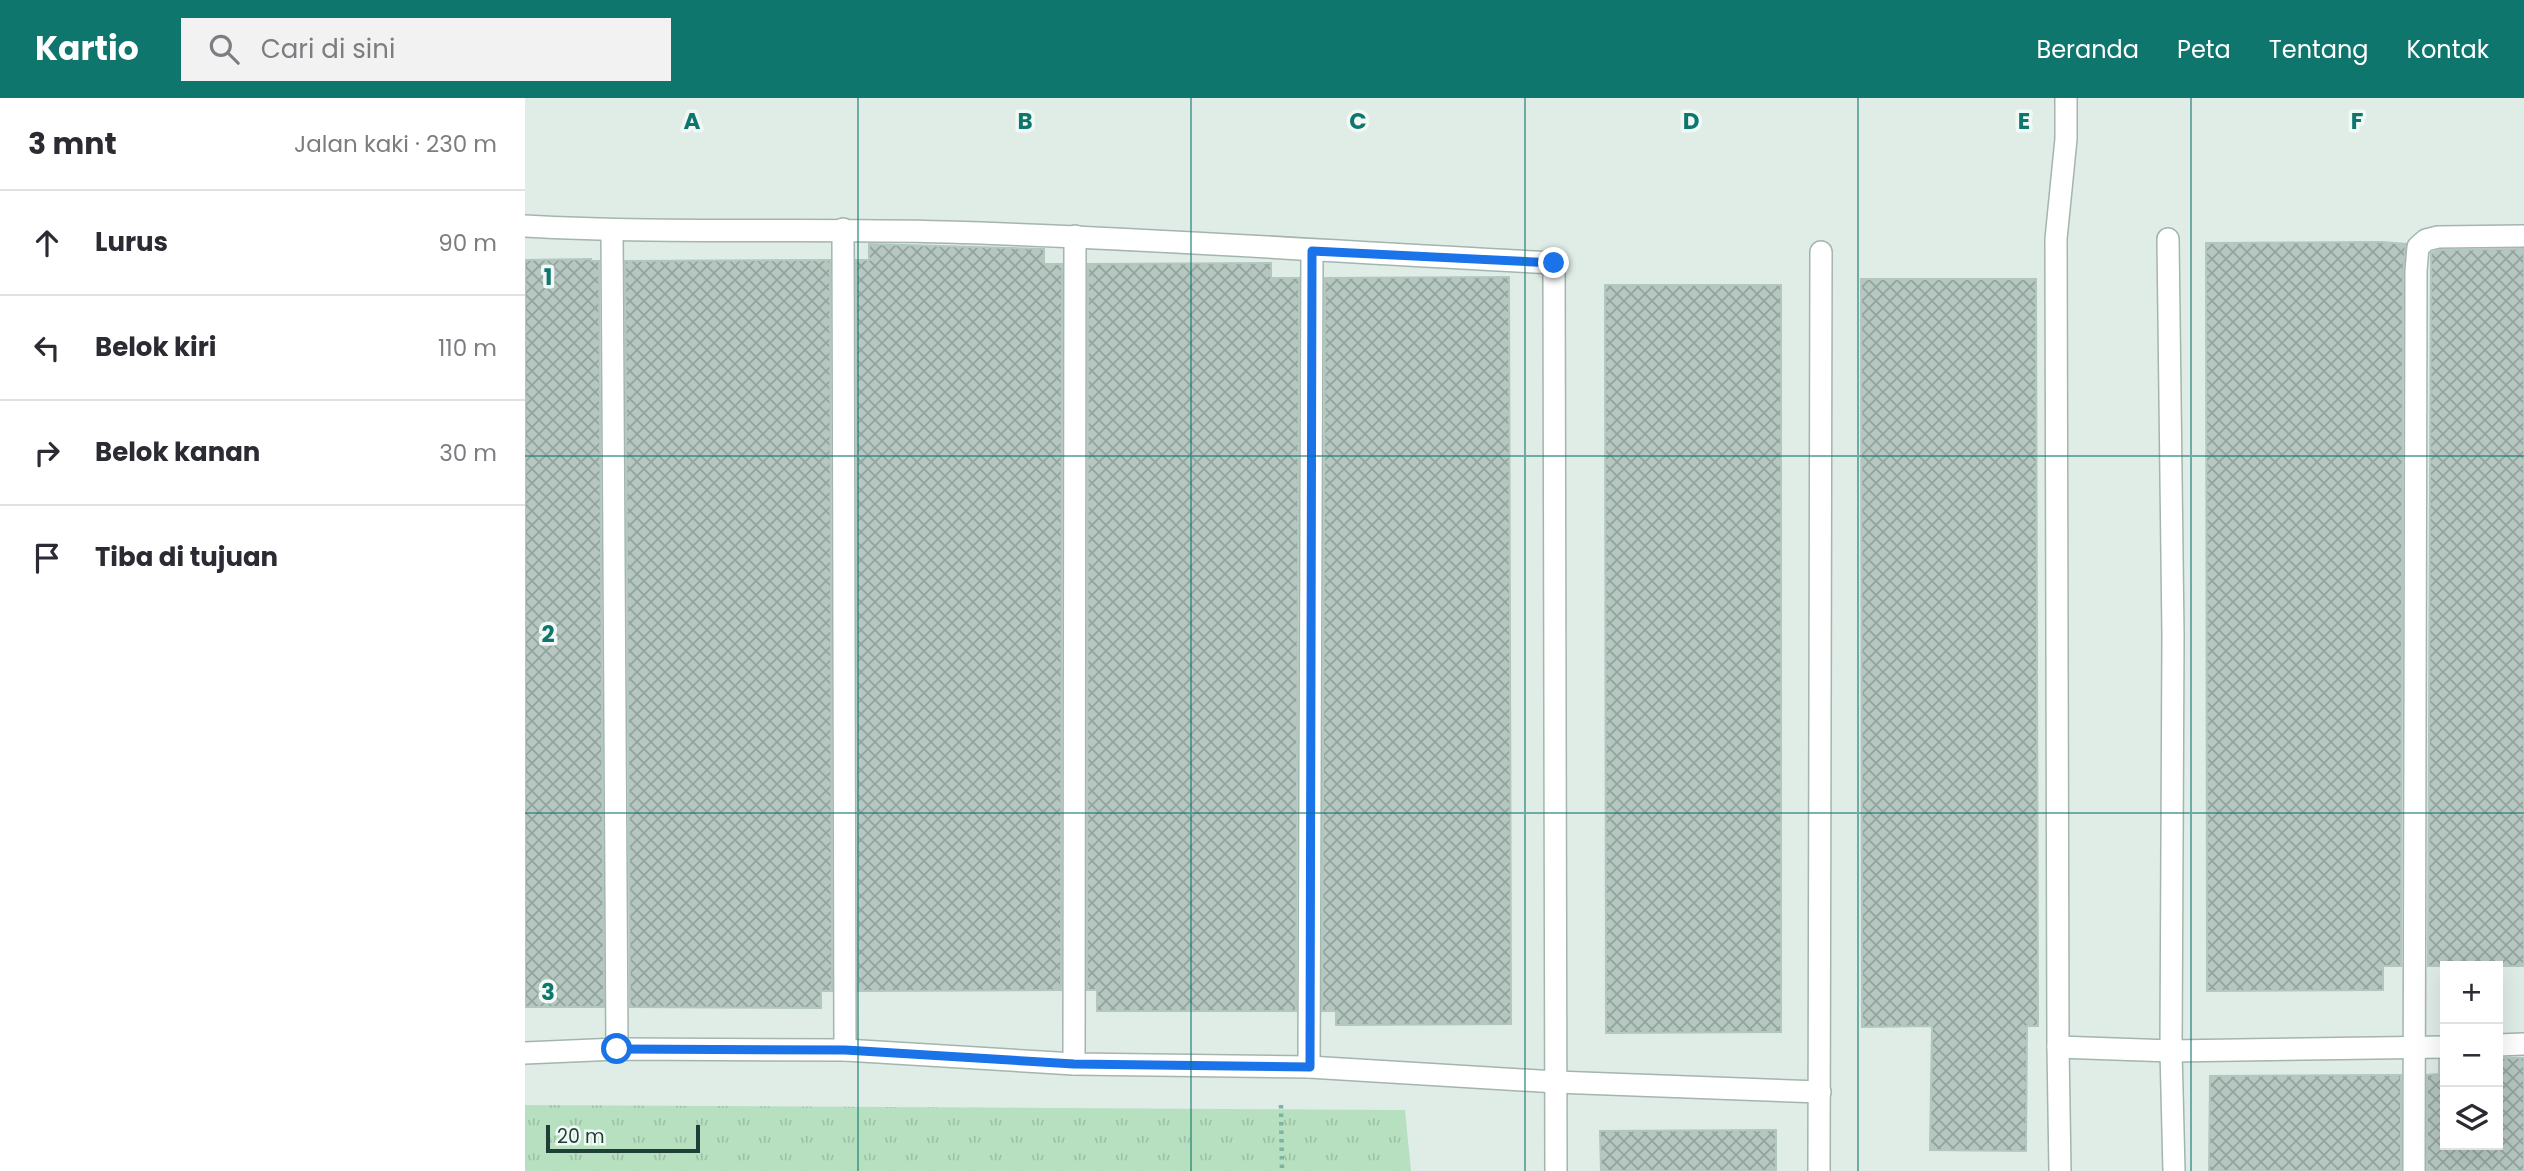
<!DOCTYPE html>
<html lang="id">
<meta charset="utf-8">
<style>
:root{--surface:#fff;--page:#f2f2f3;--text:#2b2b33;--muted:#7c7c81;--line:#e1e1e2;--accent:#0f766e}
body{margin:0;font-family:Poppins,sans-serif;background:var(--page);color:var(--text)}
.controls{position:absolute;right:21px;bottom:21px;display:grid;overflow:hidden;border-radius:0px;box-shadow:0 7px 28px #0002}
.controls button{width:63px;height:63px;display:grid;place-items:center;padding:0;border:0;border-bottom:2px solid var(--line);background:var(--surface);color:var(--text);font:35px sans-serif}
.scale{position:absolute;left:21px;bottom:18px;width:154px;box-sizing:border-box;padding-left:7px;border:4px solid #1f3e36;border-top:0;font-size:19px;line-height:24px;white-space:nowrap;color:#1f3e36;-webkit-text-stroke:5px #f1f9f5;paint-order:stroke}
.stop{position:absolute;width:21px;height:21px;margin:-16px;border:5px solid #1a73e8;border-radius:50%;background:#fff}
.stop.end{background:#1a73e8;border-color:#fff;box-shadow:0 2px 7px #0008}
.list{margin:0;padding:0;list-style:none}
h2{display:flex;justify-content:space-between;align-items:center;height:91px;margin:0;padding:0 28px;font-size:30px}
h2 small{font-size:23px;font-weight:400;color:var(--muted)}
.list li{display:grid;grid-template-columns:46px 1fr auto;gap:21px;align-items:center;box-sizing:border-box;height:105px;padding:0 28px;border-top:2px solid var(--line)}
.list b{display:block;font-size:26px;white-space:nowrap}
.list em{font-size:23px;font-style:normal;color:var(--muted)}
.icon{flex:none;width:38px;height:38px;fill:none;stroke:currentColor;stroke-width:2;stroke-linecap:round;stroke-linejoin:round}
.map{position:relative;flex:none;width:1999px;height:1073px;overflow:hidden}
header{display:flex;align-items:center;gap:42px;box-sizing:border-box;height:98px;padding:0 35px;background:var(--accent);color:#fff}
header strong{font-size:33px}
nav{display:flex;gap:38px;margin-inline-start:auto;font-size:24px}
.search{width:490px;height:63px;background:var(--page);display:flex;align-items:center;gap:18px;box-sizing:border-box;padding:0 24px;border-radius:0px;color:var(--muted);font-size:26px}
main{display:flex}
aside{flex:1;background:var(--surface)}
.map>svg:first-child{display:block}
.grass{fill:url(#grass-tufts)}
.building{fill:url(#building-cross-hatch);stroke:#b2c7be;stroke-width:2}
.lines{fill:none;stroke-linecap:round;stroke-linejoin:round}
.street-casing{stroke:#a2b5ae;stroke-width:24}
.path{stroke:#7eb3a1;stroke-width:4.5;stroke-dasharray:3.5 5;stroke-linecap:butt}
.street{stroke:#fff;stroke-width:21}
.route{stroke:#1a73e8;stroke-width:9}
.grid{fill:none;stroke:#0f766e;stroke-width:2;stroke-opacity:0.55}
.grid-label{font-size:23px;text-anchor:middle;font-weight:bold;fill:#0f766e;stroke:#f1f9f5;stroke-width:7;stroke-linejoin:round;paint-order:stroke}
</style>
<header>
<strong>Kartio</strong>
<div class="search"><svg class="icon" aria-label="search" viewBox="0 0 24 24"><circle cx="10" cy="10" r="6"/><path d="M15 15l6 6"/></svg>Cari di sini</div>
<nav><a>Beranda</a><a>Peta</a><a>Tentang</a><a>Kontak</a></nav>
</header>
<main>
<aside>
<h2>3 mnt<small>Jalan kaki · 230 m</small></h2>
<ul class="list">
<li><svg class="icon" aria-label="ahead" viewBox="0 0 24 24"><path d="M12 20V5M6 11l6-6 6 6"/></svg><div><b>Lurus</b></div><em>90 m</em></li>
<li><svg class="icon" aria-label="left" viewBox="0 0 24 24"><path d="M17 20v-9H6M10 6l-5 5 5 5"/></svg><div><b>Belok kiri</b></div><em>110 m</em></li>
<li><svg class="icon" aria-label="right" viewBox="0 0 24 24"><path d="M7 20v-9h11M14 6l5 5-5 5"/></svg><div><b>Belok kanan</b></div><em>30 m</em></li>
<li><svg class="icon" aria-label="arrive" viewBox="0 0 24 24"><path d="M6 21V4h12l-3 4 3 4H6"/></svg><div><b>Tiba di tujuan</b></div></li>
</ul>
</aside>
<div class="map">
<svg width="1999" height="1073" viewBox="0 0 1999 1073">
<defs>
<pattern id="grass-tufts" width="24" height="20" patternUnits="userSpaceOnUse" patternTransform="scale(1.75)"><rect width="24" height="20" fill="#b7e0c1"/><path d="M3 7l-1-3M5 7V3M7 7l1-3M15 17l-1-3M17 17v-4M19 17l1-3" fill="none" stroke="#9dc1a6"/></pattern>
<pattern id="building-cross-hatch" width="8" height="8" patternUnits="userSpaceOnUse" patternTransform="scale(1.75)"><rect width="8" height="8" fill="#b5c7c0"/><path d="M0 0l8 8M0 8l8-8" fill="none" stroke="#93a39d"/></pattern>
</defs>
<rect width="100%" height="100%" fill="#e0ede7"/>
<!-- grass -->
<polygon class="grass" points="0,1007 880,1012 886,1073 0,1073"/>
<!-- building -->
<g class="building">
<polygon points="1857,144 1881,146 1878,173 1876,868 1858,868 1858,892 1682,893 1681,145"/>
<polygon points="344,146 519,151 519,166 537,166 536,892 333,893 331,162 344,162"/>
<polygon points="1999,151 1999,868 1903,868 1906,155 1915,152"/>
<polygon points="66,161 66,163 74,163 79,909 0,909 0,162"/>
<polygon points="305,162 307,893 296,893 296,910 105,909 100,163"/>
<polygon points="746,165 746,180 774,180 771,913 572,913 572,892 562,892 563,166"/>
<polygon points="984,179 986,926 811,927 811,913 797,913 800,180"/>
<polygon points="1336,181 1511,181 1513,928 1502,928 1501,1053 1405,1052 1407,928 1337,929"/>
<polygon points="1080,187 1256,187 1256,934 1081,935"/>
<polygon points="1973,960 1999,960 1999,1073 1902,1073 1902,977 1914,976 1914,962 1920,962 1920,1047 1973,1047"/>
<polygon points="1876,977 1876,1073 1684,1073 1685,978"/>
<polygon points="1251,1032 1251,1073 1076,1073 1075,1033"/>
</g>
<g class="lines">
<defs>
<g id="street">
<path d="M0 128C141 136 281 130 422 134 625 140 827 155 1029 165L1031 1073"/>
<polyline points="318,131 320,952"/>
<polyline points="87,133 92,951"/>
<polyline points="1643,141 1648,537 1646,953 1649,1073"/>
<polyline points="1973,947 1999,946"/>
<polyline points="1533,949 1646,953 1920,949"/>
<polyline points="0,955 92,951 320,952 549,966 784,969 1031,984 1295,994"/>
<polyline points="549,966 550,138"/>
<polyline points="784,969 787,153"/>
<polyline points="1294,1073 1296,154"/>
<polyline points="1535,1073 1533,949 1531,141 1541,41 1541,0"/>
<polyline points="1889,1073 1891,173 1893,149 1901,142 1913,139 1999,138"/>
</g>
</defs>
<!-- street casing -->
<use href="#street" class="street-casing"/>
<!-- path -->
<polyline class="path" points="756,1007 757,1073"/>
<!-- street -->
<use href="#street" class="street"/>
</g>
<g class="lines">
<!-- route -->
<polyline class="route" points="92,951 320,952 549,966 785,969 787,153 1029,165"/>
</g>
<!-- grid -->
<path class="grid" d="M333 0V1073M666 0V1073M1000 0V1073M1333 0V1073M1666 0V1073M0 358H1999M0 715H1999"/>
<g class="grid-label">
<text x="167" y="31">A</text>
<text x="500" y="31">B</text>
<text x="833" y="31">C</text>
<text x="1166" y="31">D</text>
<text x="1499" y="31">E</text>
<text x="1832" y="31">F</text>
<text x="23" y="187">1</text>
<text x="23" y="544">2</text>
<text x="23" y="902">3</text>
</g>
</svg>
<div class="controls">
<button>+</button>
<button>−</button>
<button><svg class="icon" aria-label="layers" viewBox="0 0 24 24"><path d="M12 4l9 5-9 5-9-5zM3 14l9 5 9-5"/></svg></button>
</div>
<div class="scale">20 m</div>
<div class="stop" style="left:92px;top:951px"></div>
<div class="stop end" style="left:1029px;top:165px"></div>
</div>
</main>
